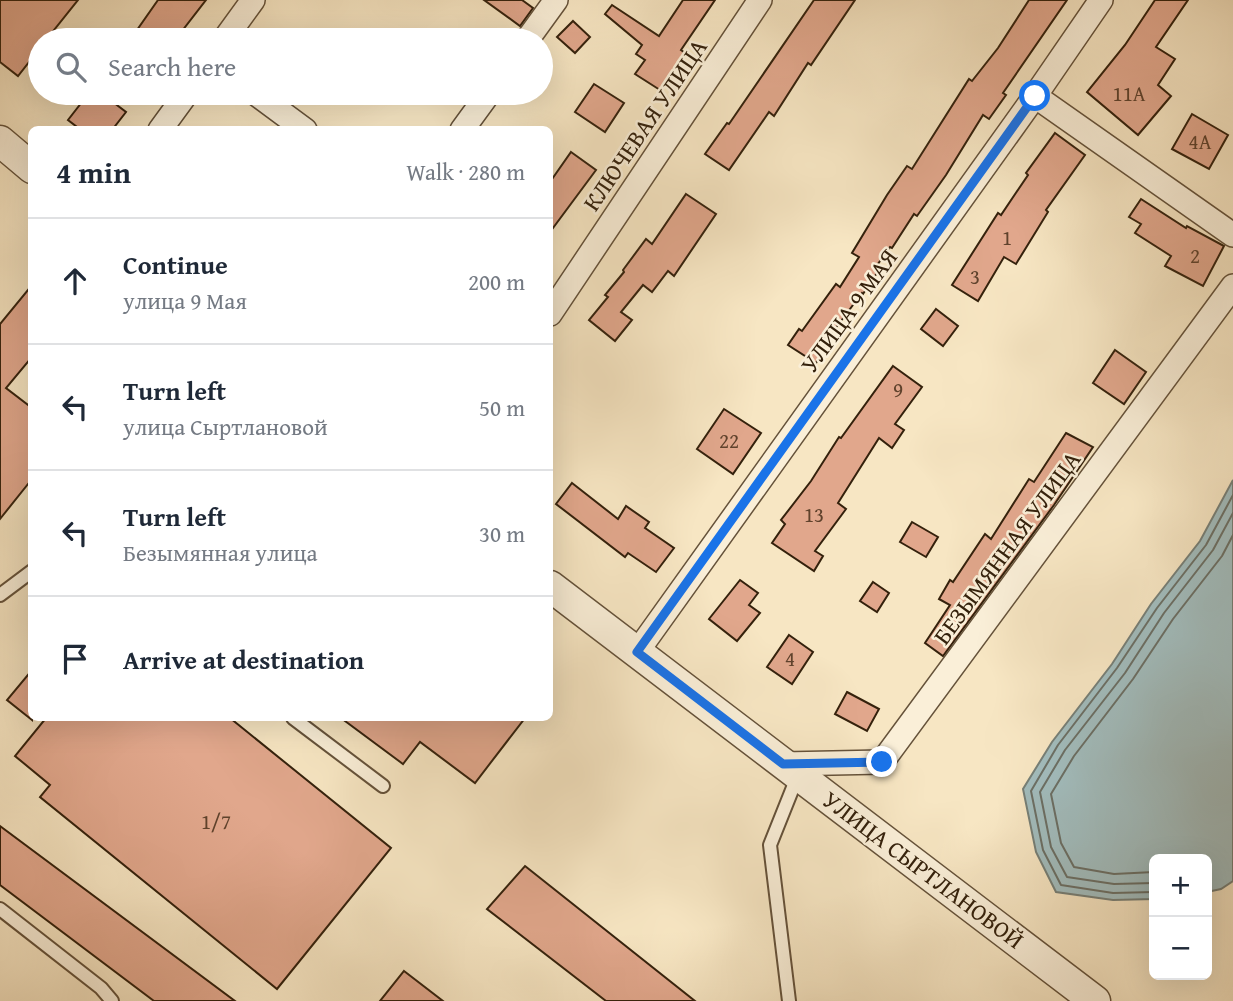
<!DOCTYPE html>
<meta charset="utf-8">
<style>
:root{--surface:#fff;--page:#f2f2f3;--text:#1f2937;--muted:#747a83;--line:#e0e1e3}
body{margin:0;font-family:"Gentium Book Plus",serif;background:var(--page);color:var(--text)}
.controls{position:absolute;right:21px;bottom:21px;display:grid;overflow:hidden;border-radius:10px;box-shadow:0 7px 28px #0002}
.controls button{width:63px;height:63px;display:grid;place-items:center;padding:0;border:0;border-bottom:2px solid var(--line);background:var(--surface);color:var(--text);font:35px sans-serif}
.stop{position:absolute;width:21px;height:21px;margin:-16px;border:5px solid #1a73e8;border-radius:50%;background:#fff}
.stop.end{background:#1a73e8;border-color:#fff;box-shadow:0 2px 7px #0008}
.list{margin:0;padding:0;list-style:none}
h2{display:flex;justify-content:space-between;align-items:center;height:91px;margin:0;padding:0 28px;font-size:30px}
h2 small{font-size:23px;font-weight:400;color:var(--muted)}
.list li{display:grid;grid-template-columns:46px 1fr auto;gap:21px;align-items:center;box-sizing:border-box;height:126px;padding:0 28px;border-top:2px solid var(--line)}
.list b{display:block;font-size:26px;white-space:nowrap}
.list p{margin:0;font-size:23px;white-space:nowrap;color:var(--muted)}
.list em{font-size:23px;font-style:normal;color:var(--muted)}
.icon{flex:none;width:38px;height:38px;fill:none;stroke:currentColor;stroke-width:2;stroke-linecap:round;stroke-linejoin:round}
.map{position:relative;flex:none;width:1233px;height:1001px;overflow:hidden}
.search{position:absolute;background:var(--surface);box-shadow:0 7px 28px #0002;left:28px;top:28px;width:525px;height:77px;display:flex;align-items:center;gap:18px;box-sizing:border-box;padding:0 24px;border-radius:38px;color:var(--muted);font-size:26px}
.panel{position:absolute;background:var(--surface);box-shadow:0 7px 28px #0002;left:28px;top:126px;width:525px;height:595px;border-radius:10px}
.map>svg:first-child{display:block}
.water{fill:#a2bdbe;stroke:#767f77;stroke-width:2}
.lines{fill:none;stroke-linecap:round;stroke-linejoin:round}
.shore{stroke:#6b6f65;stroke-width:2}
.building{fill:#e1a78c;stroke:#34210c;stroke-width:2}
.service-casing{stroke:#65523a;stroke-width:16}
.minor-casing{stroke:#65523a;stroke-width:26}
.tertiary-casing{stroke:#65523a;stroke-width:33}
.service{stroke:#faefd8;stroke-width:12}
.minor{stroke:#faefd8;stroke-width:23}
.tertiary{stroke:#faefd8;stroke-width:30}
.route{stroke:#1a73e8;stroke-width:9}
.labels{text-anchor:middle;stroke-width:5;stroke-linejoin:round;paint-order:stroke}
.number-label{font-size:21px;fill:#5f422c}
.street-label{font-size:24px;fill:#34210c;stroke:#faefd8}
</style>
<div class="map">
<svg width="1233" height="1001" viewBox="0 0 1233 1001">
<rect width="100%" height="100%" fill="#f7e6c3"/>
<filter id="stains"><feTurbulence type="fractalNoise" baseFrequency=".00286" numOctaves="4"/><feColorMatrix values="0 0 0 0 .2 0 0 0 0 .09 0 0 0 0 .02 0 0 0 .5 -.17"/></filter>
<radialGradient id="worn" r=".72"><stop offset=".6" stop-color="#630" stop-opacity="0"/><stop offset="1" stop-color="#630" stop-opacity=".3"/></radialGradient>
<!-- water -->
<polygon class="water" points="1233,480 1233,881 1221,889 1207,892 1207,859 1154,859 1154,899 1113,900 1056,892 1036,852 1023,789 1052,742 1112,664 1151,604 1200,541"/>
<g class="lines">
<!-- shore -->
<g class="shore">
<polyline points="1154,872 1114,874 1074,867 1061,843 1051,794 1074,756 1133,679 1173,619 1222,556 1233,535"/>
<polyline points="1154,883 1114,884 1067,877 1051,847 1040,792 1065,750 1125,673 1164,613 1213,550 1233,513"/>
<polyline points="1154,892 1113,893 1061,885 1043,850 1031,791 1058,745 1117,668 1157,608 1206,545 1233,495"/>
</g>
</g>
<!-- building -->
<g class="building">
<polygon points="0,0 78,0 46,40 40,40 40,48 18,76 0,62"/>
<polygon points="158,0 206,0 175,40 130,40"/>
<polygon points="484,0 522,0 533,8 520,26"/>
<polygon points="683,0 715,0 681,50 685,53 660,90 635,74 645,60 636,54 642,45 605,14 612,5 659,36"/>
<polygon points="814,0 855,0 811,65 808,63 774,116 769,112 729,170 705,154 727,123 729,124"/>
<polygon points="1029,0 1067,0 1003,93 1006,95 989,119 983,115 946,175 917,216 914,214 892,248 890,247 878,264 881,267 863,294 862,293 823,345 826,347 816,363 788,345 799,329 802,331 836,284 840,287 859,257 852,253 887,195 907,166 912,169 969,79 972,81 998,48"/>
<polygon points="1155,0 1188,0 1156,47 1175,59 1158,85 1171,96 1138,135 1087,92 1125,45"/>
<polygon points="573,21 590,37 575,53 557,37"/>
<polygon points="594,84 624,103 605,132 575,112"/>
<polygon points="89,93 101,93 126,112 112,130 81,130 68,120"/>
<polygon points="1192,114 1228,135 1209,169 1172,149"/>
<polygon points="1055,133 1085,155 1046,210 1048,212 1016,264 1004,257 978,301 952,285 998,213 1001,215 1028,175 1026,173"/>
<polygon points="571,152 596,170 550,232 550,182"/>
<polygon points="686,194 716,214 674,276 668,271 652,292 643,285 621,312 632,320 615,341 589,320 608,297 605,295 624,272 623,270 646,239 652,244"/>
<polygon points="1141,199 1186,228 1187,226 1224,246 1203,286 1165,266 1171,256 1135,233 1141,224 1129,217"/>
<polygon points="32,285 32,357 6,388 32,408 32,479 0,519 0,324"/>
<polygon points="936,309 958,326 943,346 921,329"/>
<polygon points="1115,350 1146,372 1124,404 1093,383"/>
<polygon points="893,366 922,387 895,424 904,430 892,448 879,438 838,503 846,509 815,551 823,556 814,571 772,543 785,524 781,520 811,481 839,437 841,438"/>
<polygon points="724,409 761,433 733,474 697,449"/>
<polygon points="1066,433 1093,447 1054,505 943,656 925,643 950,605 939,599 950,580 953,582 985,534 991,539 1029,479 1034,482"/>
<polygon points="572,483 618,519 626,506 649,522 645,528 674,548 656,572 628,553 625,557 556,504"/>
<polygon points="912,522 938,537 926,557 900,542"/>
<polygon points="740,580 758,593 749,605 760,613 737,641 709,619"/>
<polygon points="873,582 889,593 877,612 860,601"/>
<polygon points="789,635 813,652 792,684 767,667"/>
<polygon points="32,670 32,720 7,700"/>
<polygon points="847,692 879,709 867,731 835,714"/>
<polygon points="46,718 230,718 391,848 277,989 40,797 50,785 15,756"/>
<polygon points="341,718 525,718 475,783 420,742 403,764"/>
<polygon points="0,826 235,1001 154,1001 0,885"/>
<polygon points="525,866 695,1001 606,1001 487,909"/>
<polygon points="404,971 443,1001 380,1001"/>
</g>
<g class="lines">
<defs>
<g id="service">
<polyline points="0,595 32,571"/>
<polyline points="293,718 383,786"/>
<polyline points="0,909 101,988 112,1001"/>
<polyline points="789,1001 770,845 798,775"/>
</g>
<g id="minor">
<polyline points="224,40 253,0"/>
<polyline points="527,40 556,0"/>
<polyline points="255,93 305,130"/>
<polyline points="1035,96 1233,235"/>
<polyline points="160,130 187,93"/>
<polyline points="462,130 489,93"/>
<polyline points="550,314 760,0"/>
<polyline points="637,652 1035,96 1101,0"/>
<polyline points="783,764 882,762 1233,286"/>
</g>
<g id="tertiary">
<polyline points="0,141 32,168"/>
<polyline points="550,586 1095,1001"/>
</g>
</defs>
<!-- service casing -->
<use href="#service" class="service-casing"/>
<!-- minor casing -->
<use href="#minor" class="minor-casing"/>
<!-- tertiary casing -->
<use href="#tertiary" class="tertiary-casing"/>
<!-- service -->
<use href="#service" class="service"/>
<!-- minor -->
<use href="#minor" class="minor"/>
<!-- tertiary -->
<use href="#tertiary" class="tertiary"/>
</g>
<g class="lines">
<!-- route -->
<polyline class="route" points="882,762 783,764 637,652 1035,96"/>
</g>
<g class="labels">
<!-- number labels -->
<g class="number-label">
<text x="1129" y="101">11А</text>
<text x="1200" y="149">4А</text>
<text x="1007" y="245">1</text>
<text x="1195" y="263">2</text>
<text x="975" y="284">3</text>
<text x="898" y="397">9</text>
<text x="729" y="448">22</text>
<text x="814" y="522">13</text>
<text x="790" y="666">4</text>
<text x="216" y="829">1/7</text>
</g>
<!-- street labels -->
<g class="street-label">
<text transform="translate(645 125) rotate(-56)" y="8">КЛЮЧЕВАЯ УЛИЦА</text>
<text transform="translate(849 311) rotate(-54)" y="8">УЛИЦА 9 МАЯ</text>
<text transform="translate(1007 548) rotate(-54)" y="8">БЕЗЫМЯННАЯ УЛИЦА</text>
<text transform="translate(923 870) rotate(37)" y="8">УЛИЦА СЫРТЛАНОВОЙ</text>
</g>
</g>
<rect width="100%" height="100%" filter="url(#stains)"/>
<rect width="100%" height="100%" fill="url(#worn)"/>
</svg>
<div class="controls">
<button>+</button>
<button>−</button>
</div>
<div class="stop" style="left:1035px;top:96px"></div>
<div class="stop end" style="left:882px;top:762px"></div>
<div class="search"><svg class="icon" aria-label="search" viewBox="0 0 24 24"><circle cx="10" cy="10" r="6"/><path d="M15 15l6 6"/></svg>Search here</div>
<section class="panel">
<h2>4 min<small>Walk · 280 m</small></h2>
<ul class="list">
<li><svg class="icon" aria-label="ahead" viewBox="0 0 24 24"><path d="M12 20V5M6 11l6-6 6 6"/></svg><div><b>Continue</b><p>улица 9 Мая</p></div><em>200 m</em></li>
<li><svg class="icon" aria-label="left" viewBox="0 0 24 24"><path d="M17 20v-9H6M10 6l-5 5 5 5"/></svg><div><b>Turn left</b><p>улица Сыртлановой</p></div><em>50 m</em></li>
<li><svg class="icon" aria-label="left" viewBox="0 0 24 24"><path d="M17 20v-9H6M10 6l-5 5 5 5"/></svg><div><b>Turn left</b><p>Безымянная улица</p></div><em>30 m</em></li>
<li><svg class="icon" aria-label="arrive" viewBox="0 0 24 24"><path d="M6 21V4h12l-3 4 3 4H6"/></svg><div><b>Arrive at destination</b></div></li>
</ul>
</section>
</div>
